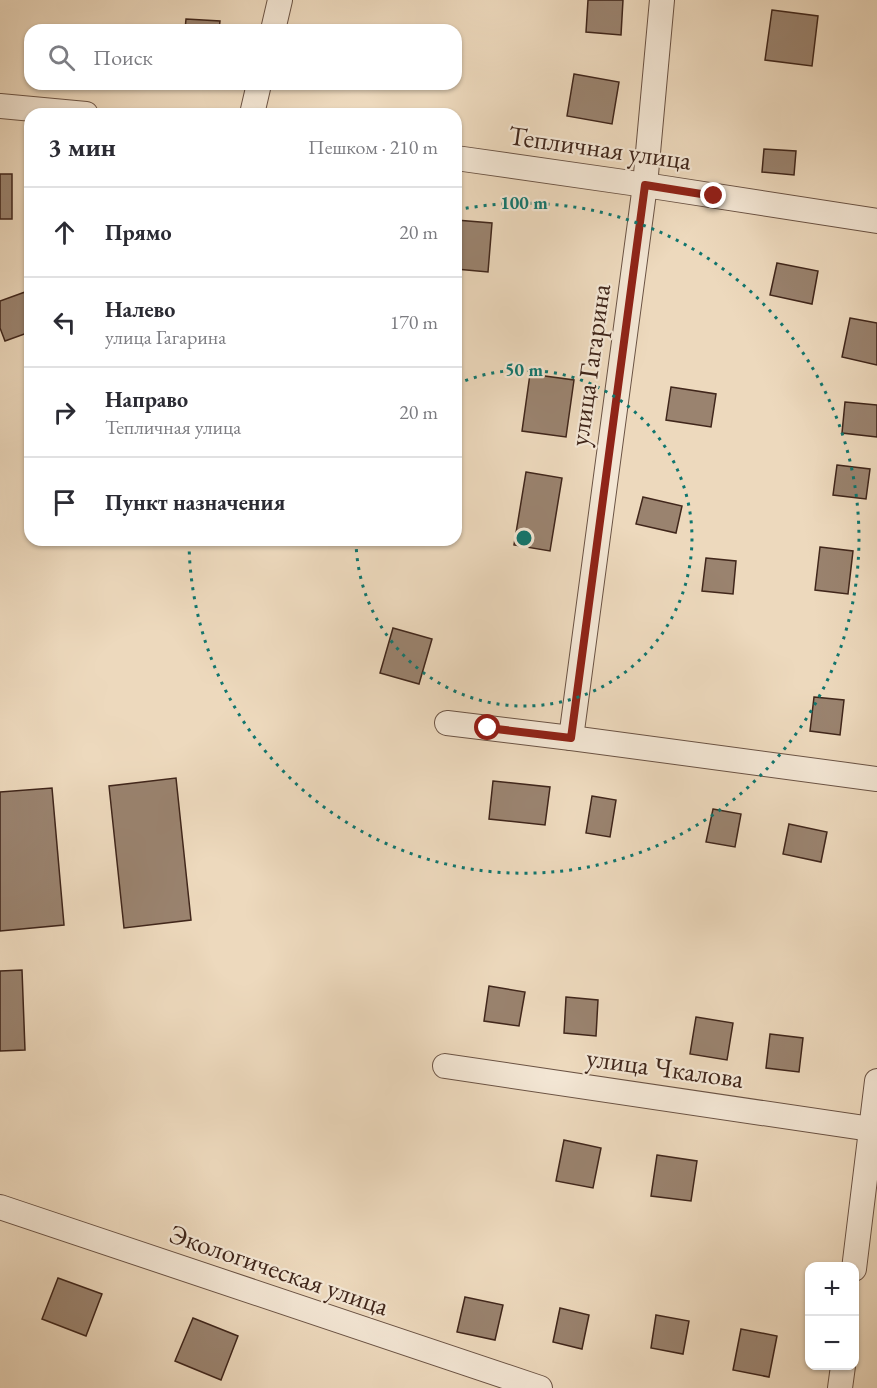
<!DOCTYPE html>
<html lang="ru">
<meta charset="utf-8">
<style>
:root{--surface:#fff;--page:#f2f2f3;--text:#2b2b33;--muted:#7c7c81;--line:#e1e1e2}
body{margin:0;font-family:"EB Garamond",serif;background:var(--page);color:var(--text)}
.controls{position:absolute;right:18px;bottom:18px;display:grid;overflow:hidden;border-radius:12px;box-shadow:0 2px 4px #0004}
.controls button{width:54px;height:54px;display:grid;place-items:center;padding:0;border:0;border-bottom:2px solid var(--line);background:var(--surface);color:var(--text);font:30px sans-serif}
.stop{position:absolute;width:18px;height:18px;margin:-14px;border:4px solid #8f2418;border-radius:50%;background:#fff}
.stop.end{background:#8f2418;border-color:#fff;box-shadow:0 2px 6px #0008}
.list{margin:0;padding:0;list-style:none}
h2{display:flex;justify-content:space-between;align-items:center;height:78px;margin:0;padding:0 24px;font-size:26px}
h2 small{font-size:20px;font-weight:400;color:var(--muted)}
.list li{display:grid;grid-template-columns:39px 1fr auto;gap:18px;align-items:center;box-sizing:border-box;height:90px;padding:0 24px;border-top:2px solid var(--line)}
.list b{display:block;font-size:22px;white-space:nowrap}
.list p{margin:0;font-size:20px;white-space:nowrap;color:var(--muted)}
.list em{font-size:20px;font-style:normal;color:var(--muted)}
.icon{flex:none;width:33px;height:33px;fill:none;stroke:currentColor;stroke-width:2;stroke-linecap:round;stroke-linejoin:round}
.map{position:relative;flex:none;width:877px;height:1388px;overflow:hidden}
.search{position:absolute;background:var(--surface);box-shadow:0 2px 4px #0004;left:24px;top:24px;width:438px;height:66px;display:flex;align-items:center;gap:15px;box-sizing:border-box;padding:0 21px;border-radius:18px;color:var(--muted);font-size:22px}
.panel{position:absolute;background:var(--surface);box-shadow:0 2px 4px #0004;left:24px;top:108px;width:438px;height:438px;border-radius:18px}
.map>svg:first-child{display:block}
.building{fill:#9a836f;stroke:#40261b;stroke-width:1.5}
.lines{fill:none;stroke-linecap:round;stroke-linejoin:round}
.street-casing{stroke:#6b5344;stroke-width:26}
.street{stroke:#f3e6d4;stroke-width:24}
.route{stroke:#8f2418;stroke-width:8}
.ring{fill:none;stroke:#0f766e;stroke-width:3;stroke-dasharray:3 6}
.labels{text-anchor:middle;stroke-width:4.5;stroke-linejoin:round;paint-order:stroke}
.street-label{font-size:27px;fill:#40261b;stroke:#f3e6d4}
.centre{fill:#0f766e;stroke:#f3e6d4;stroke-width:3}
.ring-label{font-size:18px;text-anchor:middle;font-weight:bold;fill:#0f766e;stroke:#f3e6d4;stroke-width:4.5;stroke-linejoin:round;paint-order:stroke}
</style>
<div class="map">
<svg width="877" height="1388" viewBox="0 0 877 1388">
<rect width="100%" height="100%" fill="#edd9bd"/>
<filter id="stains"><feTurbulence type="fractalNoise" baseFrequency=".00333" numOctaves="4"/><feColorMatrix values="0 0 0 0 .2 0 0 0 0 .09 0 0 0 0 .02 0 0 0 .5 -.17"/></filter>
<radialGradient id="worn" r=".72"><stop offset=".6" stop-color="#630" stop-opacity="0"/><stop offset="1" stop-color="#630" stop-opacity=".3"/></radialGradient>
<!-- building -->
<g class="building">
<polygon points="588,0 623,0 621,35 586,32"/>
<polygon points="772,10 818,16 812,66 765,60"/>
<polygon points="186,19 220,21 219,30 185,30"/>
<polygon points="574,74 619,82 612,124 567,116"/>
<polygon points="764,149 796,151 794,175 762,172"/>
<rect x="0" y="174" width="12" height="45"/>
<polygon points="456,220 492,223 488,272 456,269"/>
<polygon points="777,263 818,271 812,304 770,295"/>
<polygon points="25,292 30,304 30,332 5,341 0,328 0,301"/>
<polygon points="850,318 877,323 877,365 842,357"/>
<polygon points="530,374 574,380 566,437 522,431"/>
<polygon points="671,387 716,394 711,427 666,420"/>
<polygon points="845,402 877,405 877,437 842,433"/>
<polygon points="837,465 870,469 866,499 833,495"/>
<polygon points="526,472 562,478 550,551 514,545"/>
<polygon points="643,497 682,506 676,533 636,524"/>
<polygon points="820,547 853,551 848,594 815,590"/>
<polygon points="706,558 736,561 733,594 702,591"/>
<polygon points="393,628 432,639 419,684 380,673"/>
<polygon points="814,697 844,700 840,735 810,731"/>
<polygon points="176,778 191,920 124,928 109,786"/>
<polygon points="493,781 550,787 545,825 489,819"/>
<polygon points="52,788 64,925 0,931 0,792"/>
<polygon points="592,796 616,800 610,837 586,833"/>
<polygon points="713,809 741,814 735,847 706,842"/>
<polygon points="789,824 827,832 821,862 783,854"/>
<polygon points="22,970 25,1050 0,1051 0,971"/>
<polygon points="489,986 525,992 519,1026 484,1021"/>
<polygon points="566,997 598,1000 596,1036 564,1033"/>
<polygon points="696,1017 733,1023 727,1060 690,1054"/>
<polygon points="770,1034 803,1038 799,1072 766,1068"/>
<polygon points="564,1140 601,1148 593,1188 556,1181"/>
<polygon points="657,1155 697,1161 691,1201 651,1196"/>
<polygon points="58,1278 102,1294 86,1336 42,1319"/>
<polygon points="465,1297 503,1305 495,1340 457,1332"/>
<polygon points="560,1308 589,1315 582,1349 553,1342"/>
<polygon points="656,1315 689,1321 683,1354 651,1348"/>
<polygon points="193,1318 238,1336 221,1380 175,1361"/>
<polygon points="741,1329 777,1336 769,1377 733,1370"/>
</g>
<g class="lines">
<defs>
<g id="street">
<polyline points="273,30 280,0"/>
<polyline points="0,106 86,114"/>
<polyline points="252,114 259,84"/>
<polyline points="456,158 645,185 877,221"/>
<polyline points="447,723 571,738 877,779"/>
<polyline points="571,738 645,185 662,0"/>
<polyline points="445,1066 877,1130"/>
<polyline points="0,1207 540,1388"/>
<polyline points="854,1269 877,1081"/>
<polyline points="840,1388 843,1366"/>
</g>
</defs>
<!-- street casing -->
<use href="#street" class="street-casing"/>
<!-- street -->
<use href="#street" class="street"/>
</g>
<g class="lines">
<!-- route -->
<polyline class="route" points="488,728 571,738 645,185 714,196"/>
</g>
<!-- distance rings -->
<g class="ring">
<path d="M457 384A168 168 0 1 1 356 541"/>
<path d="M457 210A335 335 0 1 1 189 541"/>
</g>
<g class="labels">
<!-- street labels -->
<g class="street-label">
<text transform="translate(600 148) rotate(8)" y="9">Тепличная улица</text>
<text transform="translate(590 365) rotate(-82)" y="9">улица Гагарина</text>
<text transform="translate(665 1068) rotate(8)" y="9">улица Чкалова</text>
<text transform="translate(279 1270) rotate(19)" y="9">Экологическая улица</text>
</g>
</g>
<circle cx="524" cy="538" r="9" class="centre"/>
<g class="ring-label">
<text x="524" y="209">100 m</text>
<text x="524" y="376">50 m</text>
</g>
<rect width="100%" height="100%" filter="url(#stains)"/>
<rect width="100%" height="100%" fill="url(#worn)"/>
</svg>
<div class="controls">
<button>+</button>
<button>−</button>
</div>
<div class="stop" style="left:488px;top:728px"></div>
<div class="stop end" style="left:714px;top:196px"></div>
<div class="search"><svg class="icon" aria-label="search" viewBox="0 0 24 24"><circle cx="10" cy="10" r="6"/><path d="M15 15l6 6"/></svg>Поиск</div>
<section class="panel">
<h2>3 мин<small>Пешком · 210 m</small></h2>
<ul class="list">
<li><svg class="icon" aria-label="ahead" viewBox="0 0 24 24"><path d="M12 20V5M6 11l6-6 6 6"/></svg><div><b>Прямо</b></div><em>20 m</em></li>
<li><svg class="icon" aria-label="left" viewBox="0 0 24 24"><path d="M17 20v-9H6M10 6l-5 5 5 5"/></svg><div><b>Налево</b><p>улица Гагарина</p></div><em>170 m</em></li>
<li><svg class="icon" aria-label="right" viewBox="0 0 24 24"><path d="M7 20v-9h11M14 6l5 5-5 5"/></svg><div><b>Направо</b><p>Тепличная улица</p></div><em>20 m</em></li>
<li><svg class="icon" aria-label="arrive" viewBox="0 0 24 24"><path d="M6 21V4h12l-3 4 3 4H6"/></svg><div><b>Пункт назначения</b></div></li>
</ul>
</section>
</div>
